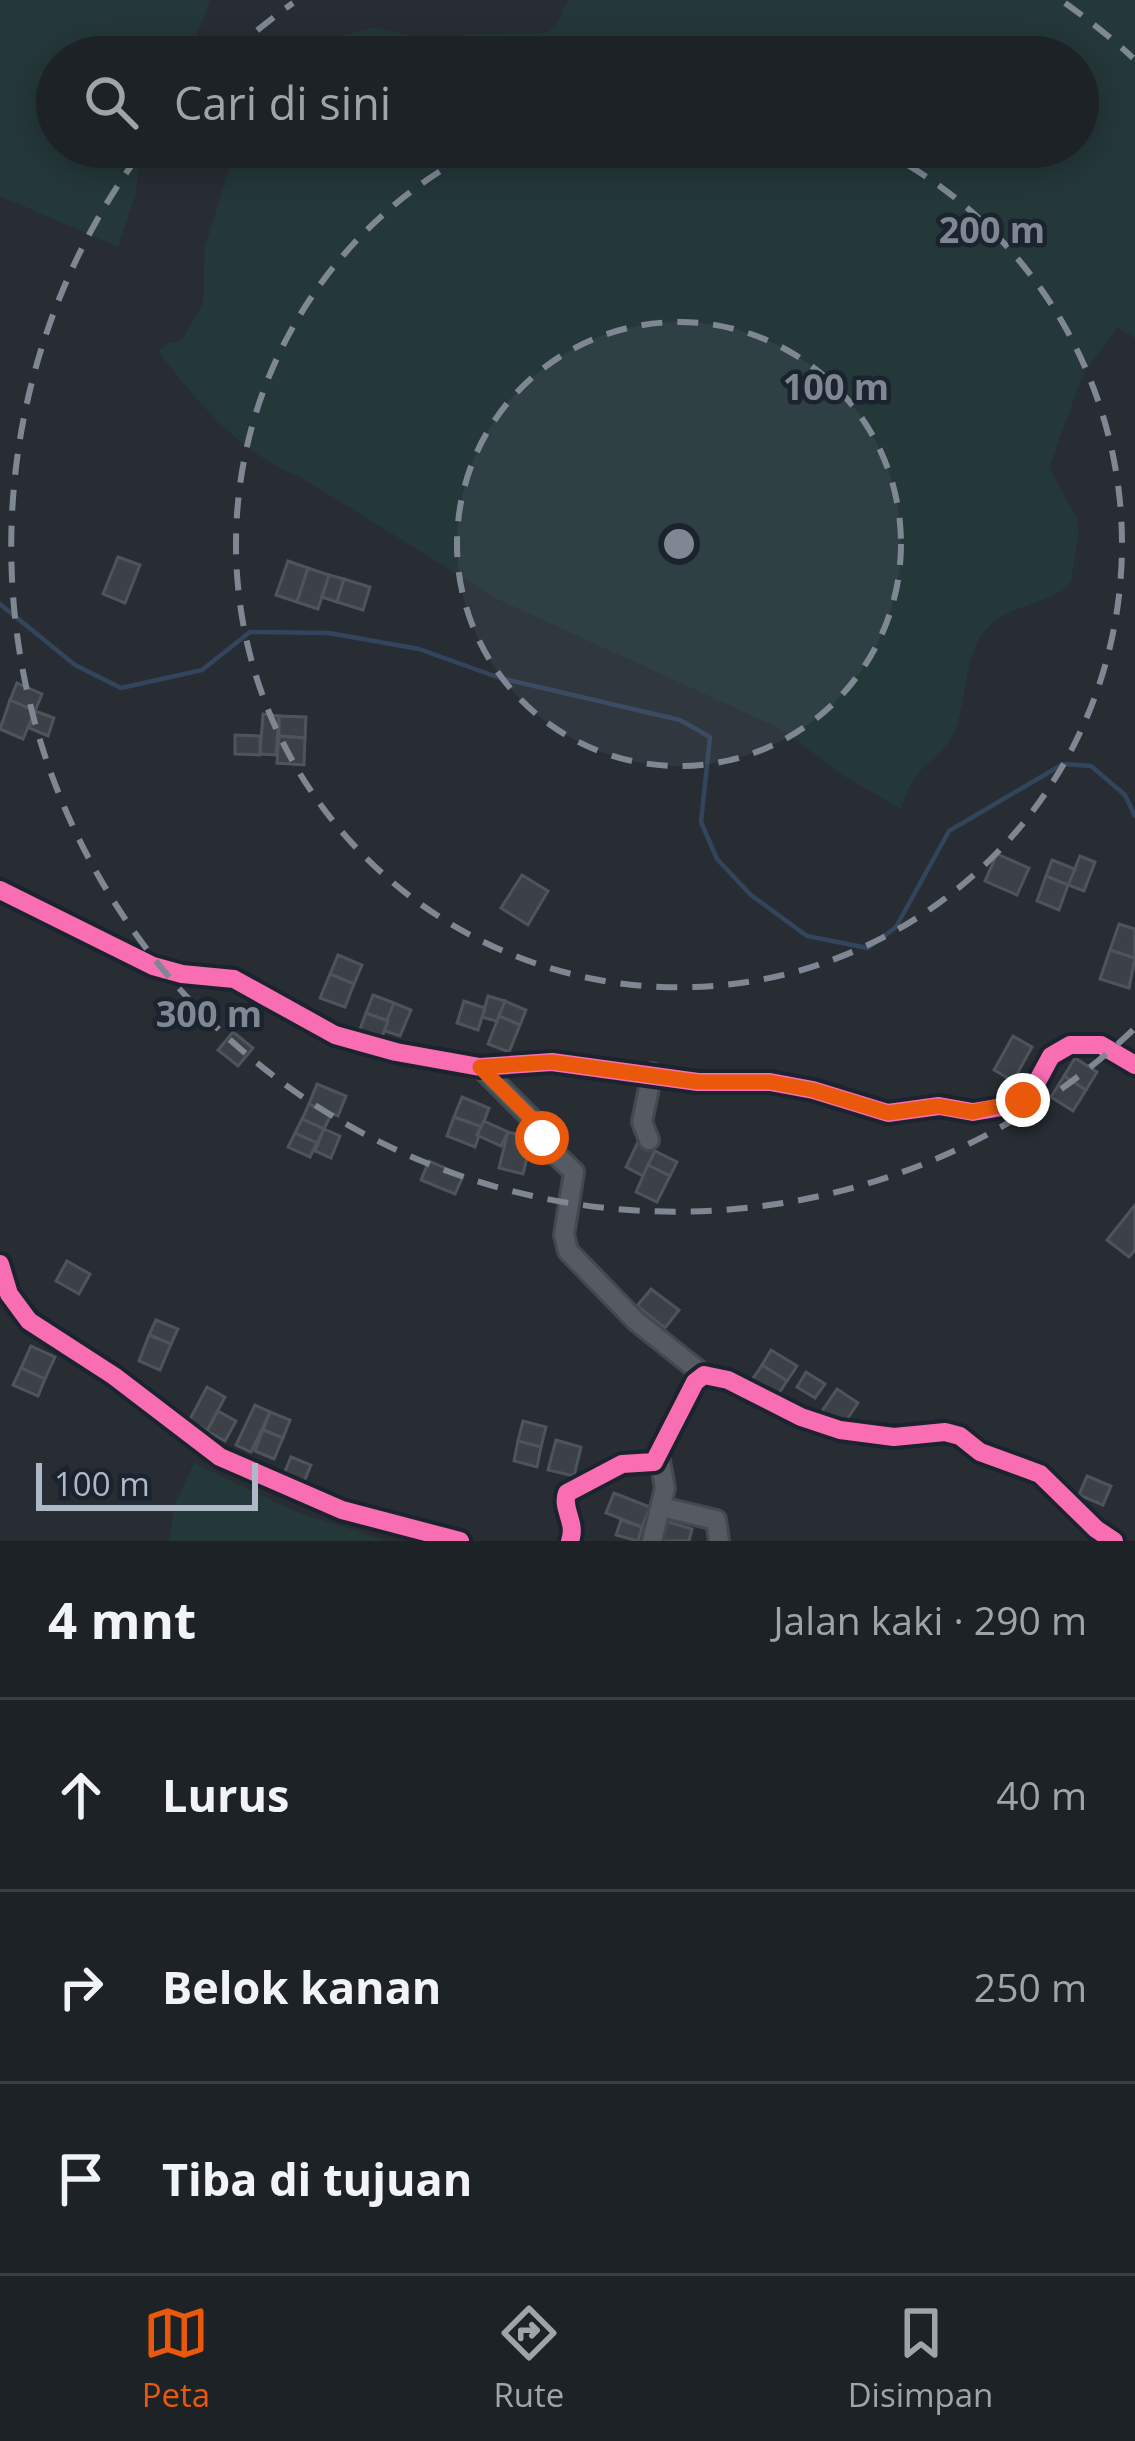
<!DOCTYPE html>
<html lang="id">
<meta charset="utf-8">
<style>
:root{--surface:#1d2226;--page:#2a2f32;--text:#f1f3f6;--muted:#a0a4a7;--line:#3b3f43;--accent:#ea580c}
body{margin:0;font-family:"Open Sans",sans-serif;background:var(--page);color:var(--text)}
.scale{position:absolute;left:36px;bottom:30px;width:222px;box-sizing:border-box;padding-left:12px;border:6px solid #afb8c6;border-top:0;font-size:33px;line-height:42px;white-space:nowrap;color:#afb8c6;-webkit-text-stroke:9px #1a232e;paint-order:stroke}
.stop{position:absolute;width:36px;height:36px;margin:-27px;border:9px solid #ea580c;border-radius:50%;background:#fff}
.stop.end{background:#ea580c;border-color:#fff;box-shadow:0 3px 12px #0008}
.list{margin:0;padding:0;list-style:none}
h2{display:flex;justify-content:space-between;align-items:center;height:156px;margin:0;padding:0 48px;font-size:51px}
h2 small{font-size:39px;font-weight:400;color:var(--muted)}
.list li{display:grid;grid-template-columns:78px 1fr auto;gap:36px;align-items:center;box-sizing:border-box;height:192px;padding:0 48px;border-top:3px solid var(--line)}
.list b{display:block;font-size:45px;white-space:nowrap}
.list em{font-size:39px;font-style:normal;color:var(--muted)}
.icon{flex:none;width:66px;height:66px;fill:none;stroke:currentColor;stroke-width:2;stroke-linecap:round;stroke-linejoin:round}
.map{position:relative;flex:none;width:1135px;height:1541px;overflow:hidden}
.search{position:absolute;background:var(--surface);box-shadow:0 6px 30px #0003;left:36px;right:36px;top:36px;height:132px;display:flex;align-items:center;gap:30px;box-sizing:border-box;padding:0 42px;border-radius:66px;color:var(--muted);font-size:45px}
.sheet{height:732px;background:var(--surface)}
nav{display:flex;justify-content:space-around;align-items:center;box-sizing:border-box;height:168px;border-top:3px solid var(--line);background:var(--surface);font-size:33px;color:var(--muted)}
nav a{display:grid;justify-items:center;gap:6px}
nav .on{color:var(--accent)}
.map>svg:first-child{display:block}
.green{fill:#243739}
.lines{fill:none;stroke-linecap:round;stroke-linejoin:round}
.stream{stroke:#33455c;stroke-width:4.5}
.building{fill:#3c4147;stroke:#4e545c;stroke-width:3}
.minor-casing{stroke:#44494e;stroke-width:24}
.minor{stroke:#565a62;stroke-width:18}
.cycleway-casing{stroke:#1a232e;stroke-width:26}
.cycleway{stroke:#f96db3;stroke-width:18}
.route{stroke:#ea580c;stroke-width:15}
.ring{fill:none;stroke:#7f8793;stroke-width:6;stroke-dasharray:21 15}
.centre{fill:#7f8793;stroke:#1a232e;stroke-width:6}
.ring-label{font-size:36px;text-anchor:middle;font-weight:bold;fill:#7f8793;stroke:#1a232e;stroke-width:9;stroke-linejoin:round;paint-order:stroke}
</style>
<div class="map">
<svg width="1135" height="1541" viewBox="0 0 1135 1541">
<rect width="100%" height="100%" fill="#272d33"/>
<!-- green -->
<g class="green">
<polygon points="0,0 210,0 189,57 57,57 57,147 140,147 136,193 118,247 0,196"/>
<path d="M568 0H1135V338L1118 328 1084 372 1049 468 1076 516 1079 531 1071 582C1048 606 1013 603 989 626 963 652 968 701 954 733 946 751 928 760 917 775 909 785 905 798 901 809L842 775 781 729 499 600 300 477C240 454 196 401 158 351L169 343 182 340 203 304 205 246 236 147H1078V57H300L323 41 374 27 430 40 470 34 547 33 557 24Z"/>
<polygon points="194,1463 296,1512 388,1541 169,1541 174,1507"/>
</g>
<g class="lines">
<!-- stream -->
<polyline class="stream" points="0,604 75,665 121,688 202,670 250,632 329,633 419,649 500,678 680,720 710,737 701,822 717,859 751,895 807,936 868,948 896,927 949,831 1063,764 1091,766 1125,795 1135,816"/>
</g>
<!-- building -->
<g class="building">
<polygon points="118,557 140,565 125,603 103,594"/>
<polygon points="288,561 308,568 297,602 276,595"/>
<polygon points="308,568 329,575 318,609 297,602"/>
<polygon points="329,575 344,579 337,602 322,597"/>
<polygon points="344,579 370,587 363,610 337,602"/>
<polygon points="17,683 42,694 35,711 10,700"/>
<polygon points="10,700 35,711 23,739 0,729"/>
<polygon points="35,711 54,718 48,736 29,728"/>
<polygon points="263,714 279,716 276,755 260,754"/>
<polygon points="279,716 306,717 305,738 279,736"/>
<polygon points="235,735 260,736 260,755 235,754"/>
<polygon points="279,736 305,738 304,765 277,763"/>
<polygon points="997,854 1029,868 1017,895 985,881"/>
<polygon points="1080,856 1095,862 1084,891 1068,885"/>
<polygon points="1052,860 1075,869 1068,885 1046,876"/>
<polygon points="522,875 548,891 528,925 501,908"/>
<polygon points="1046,876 1068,885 1059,910 1037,901"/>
<polygon points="1119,924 1135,929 1135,958 1110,950"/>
<polygon points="1110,950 1135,958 1129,988 1100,979"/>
<polygon points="338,955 362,965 354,984 330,974"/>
<polygon points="330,974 354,984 345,1007 320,998"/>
<polygon points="373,995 394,1003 388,1021 366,1013"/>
<polygon points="488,996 505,1001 499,1022 482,1017"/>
<polygon points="464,1001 485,1008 478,1030 457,1023"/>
<polygon points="505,1001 526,1010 520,1025 499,1016"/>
<polygon points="394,1003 411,1010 400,1036 383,1030"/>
<polygon points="366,1013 388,1021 379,1045 357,1037"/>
<polygon points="499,1016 520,1025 509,1052 488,1044"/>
<polygon points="233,1032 253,1048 238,1066 218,1050"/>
<polygon points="1013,1036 1032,1047 1013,1081 994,1070"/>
<polygon points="1075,1058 1097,1072 1086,1090 1064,1076"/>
<polygon points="1064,1076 1086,1090 1073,1111 1051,1097"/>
<polygon points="317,1084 346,1096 338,1116 309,1104"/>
<polygon points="462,1097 489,1108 482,1127 454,1117"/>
<polygon points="309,1104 331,1115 324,1129 302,1119"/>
<polygon points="454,1117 482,1127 475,1147 447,1136"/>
<polygon points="302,1119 324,1129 317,1143 295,1133"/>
<polygon points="484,1121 508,1132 501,1146 477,1135"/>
<polygon points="324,1129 340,1136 331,1158 315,1151"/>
<polygon points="508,1132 532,1138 523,1174 499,1168"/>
<polygon points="295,1133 317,1143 310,1157 288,1147"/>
<polygon points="638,1142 655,1151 643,1176 626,1167"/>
<polygon points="655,1151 677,1162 670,1176 648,1165"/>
<polygon points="429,1161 463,1176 455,1194 421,1180"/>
<polygon points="648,1165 670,1176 657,1202 636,1192"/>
<polygon points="1135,1205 1135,1250 1129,1257 1107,1240"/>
<polygon points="67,1261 90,1274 79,1294 56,1281"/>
<polygon points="651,1289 679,1310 665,1328 637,1306"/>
<polygon points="156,1320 178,1329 171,1344 149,1335"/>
<polygon points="149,1335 171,1344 160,1370 139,1361"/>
<polygon points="31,1346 55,1357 45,1379 21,1368"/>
<polygon points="771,1350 797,1366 787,1381 762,1365"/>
<polygon points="762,1365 787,1381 777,1396 752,1380"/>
<polygon points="21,1368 45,1379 38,1396 13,1385"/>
<polygon points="806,1372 825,1384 815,1398 797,1387"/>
<polygon points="207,1387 225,1397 207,1431 189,1421"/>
<polygon points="837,1389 858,1403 843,1425 822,1411"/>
<polygon points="255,1405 270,1412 251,1452 236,1445"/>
<polygon points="218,1411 236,1421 225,1441 207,1431"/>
<polygon points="270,1412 290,1420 283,1438 263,1430"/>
<polygon points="523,1421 546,1427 541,1447 518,1441"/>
<polygon points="263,1430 283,1438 274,1459 255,1451"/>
<polygon points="556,1440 581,1447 574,1476 548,1470"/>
<polygon points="518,1441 541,1447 537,1467 514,1461"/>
<polygon points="291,1457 311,1465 300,1491 280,1483"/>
<polygon points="1087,1476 1111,1486 1103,1505 1079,1495"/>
<polygon points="614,1493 650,1507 642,1527 606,1513"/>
<polygon points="621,1520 642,1527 638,1541 616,1535"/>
<polygon points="665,1521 692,1529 689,1541 659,1541"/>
</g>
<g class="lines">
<defs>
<g id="minor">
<polyline points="0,890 153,966 182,974 234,979 335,1035 396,1052 480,1067 552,1062 698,1082 770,1082 813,1090 888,1113 939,1106 973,1112 1014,1105 1031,1093 1051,1056 1070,1045 1101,1045 1135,1065"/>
<polyline points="480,1067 536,1123 546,1145 574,1172 564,1235 568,1251 636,1321 704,1375"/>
<polyline points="649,1140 642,1122 652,1073"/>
<polyline points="0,1264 9,1294 29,1321 114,1376 220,1457 342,1510 460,1541"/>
<polyline points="661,1507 716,1520 719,1541"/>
<path d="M570 1541C577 1522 561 1509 567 1493L622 1464 654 1462 695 1382 704 1375 728 1380 801 1417 840 1430 894 1437 945 1432 960 1436 980 1452 1040 1474 1096 1529 1114 1541"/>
<polyline points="652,1541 665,1488 659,1456"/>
</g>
</defs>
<!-- minor casing -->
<use href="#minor" class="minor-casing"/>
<!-- minor -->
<use href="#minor" class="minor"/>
<defs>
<g id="cycleway">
<polyline points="0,890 153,966 182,974 234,979 335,1035 396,1052 480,1067 552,1062 698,1082 770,1082 813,1090 888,1113 939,1106 973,1112 1014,1105 1031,1093 1051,1056 1070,1045 1101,1045 1135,1065"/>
<polyline points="0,1264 9,1294 29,1321 114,1376 220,1457 342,1510 460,1541"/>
<path d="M570 1541C577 1522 561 1509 567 1493L622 1464 654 1462 695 1382 704 1375 728 1380 801 1417 840 1430 894 1437 945 1432 960 1436 980 1452 1040 1474 1096 1529 1114 1541"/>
</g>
</defs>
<!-- cycleway casing -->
<use href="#cycleway" class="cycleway-casing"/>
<!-- cycleway -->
<use href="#cycleway" class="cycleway"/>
</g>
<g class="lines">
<!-- route -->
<polyline class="route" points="542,1138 536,1123 480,1067 552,1062 698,1082 770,1082 813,1090 888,1113 938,1106 973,1112 1023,1100"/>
</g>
<!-- distance rings -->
<circle cx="679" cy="544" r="222" fill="#7f8793" fill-opacity=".12"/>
<g class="ring">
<circle cx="679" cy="544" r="222"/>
<path d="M877 148A443 443 0 1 1 481 148"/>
<path d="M1133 1030A665 665 0 0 1 144 148M230 54A665 665 0 0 1 293 3M1065 3A665 665 0 0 1 1133 58"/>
</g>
<circle cx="679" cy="544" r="18" class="centre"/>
<g class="ring-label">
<text x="992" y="243">200 m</text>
<text x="836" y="400">100 m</text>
<text x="209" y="1027">300 m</text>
</g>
</svg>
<div class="scale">100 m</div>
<div class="stop" style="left:542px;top:1138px"></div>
<div class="stop end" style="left:1023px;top:1100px"></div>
<div class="search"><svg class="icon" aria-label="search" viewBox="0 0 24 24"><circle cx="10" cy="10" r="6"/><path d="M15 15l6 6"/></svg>Cari di sini</div>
</div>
<section class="sheet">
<h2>4 mnt<small>Jalan kaki · 290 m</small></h2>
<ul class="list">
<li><svg class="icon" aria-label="ahead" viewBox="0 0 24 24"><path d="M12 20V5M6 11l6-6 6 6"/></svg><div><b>Lurus</b></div><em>40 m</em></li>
<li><svg class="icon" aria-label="right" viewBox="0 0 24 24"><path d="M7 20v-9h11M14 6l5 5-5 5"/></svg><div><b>Belok kanan</b></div><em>250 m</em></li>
<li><svg class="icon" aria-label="arrive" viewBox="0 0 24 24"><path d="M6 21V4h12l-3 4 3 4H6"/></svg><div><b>Tiba di tujuan</b></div></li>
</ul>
</section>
<nav>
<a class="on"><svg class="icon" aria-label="map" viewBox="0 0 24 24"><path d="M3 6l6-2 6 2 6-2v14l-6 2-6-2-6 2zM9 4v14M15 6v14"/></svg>Peta</a>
<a><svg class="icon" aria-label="directions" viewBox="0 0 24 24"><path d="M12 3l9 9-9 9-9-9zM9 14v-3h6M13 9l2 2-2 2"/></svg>Rute</a>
<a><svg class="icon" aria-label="saved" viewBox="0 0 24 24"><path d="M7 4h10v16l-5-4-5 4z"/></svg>Disimpan</a>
</nav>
